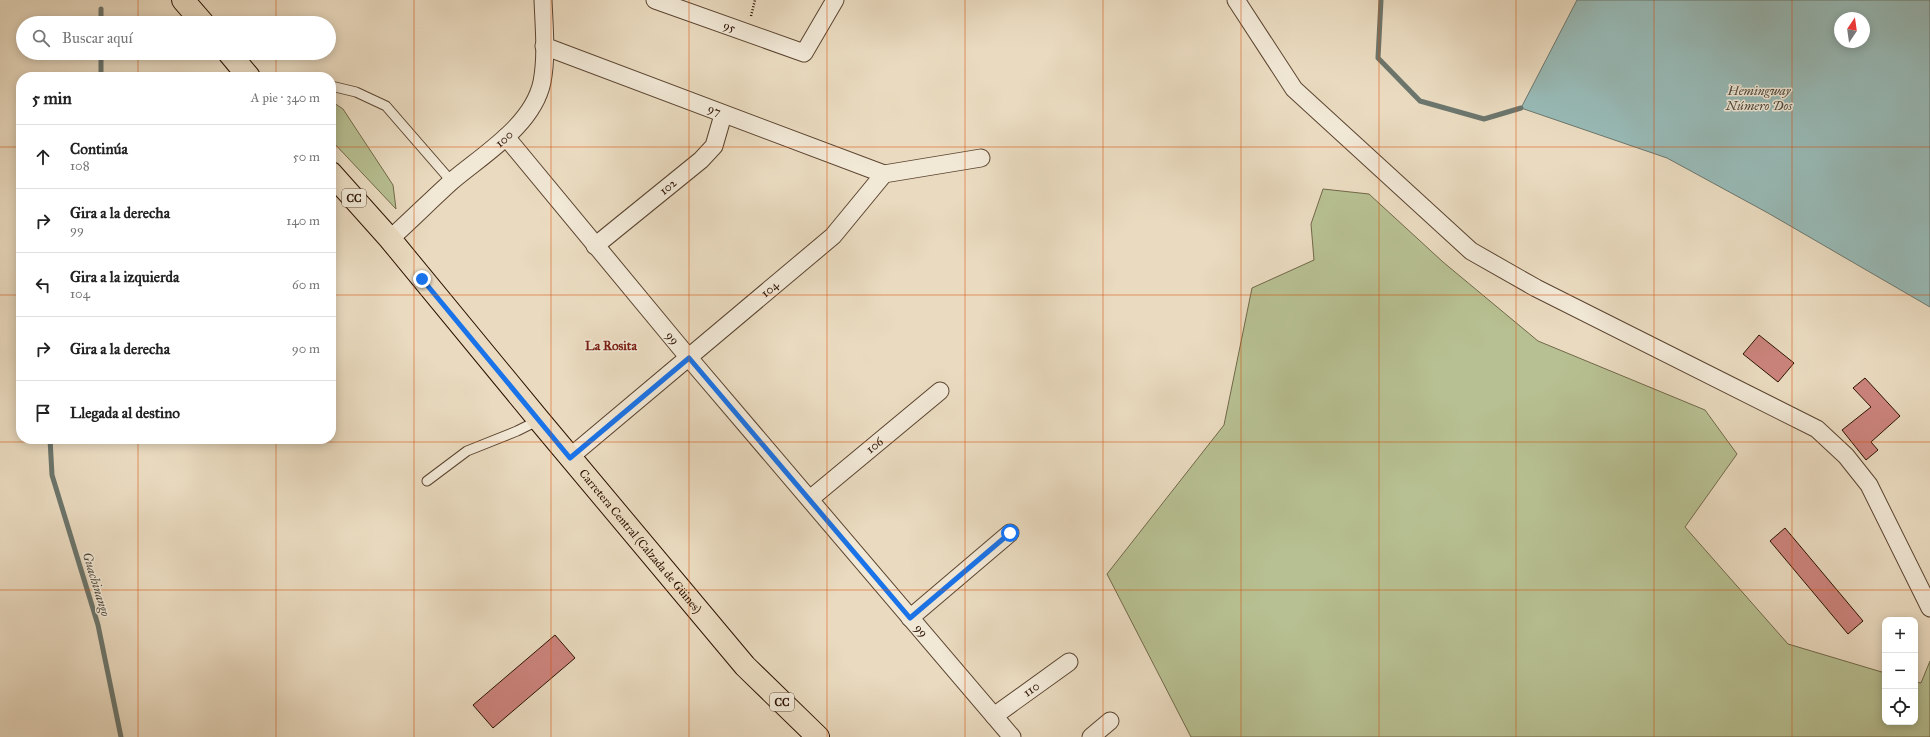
<!DOCTYPE html>
<html lang="es">
<meta charset="utf-8">
<style>
:root{--surface:#fff;--page:#f2f2f2;--text:#222;--muted:#767676;--line:#e0e0e0}
body{margin:0;font-family:"IM FELL Great Primer",serif;background:var(--page);color:var(--text)}
.controls{position:absolute;right:12px;bottom:12px;display:grid;overflow:hidden;border-radius:8px;box-shadow:0 2px 10px #0003}
.controls button{width:36px;height:36px;display:grid;place-items:center;padding:0;border:0;border-bottom:1px solid var(--line);background:var(--surface);color:var(--text);font:20px sans-serif}
.compass{position:absolute;left:1834px;top:12px;width:36px;height:36px;border-radius:50%;background:var(--surface);box-shadow:0 2px 10px #0003;rotate:13deg}
.stop{position:absolute;width:12px;height:12px;margin:-9px;border:3px solid #1a73e8;border-radius:50%;background:#fff}
.stop.end{background:#1a73e8;border-color:#fff;box-shadow:0 1px 4px #0008}
.list{margin:0;padding:0;list-style:none}
h2{display:flex;justify-content:space-between;align-items:center;height:52px;margin:0;padding:0 16px;font-size:17px}
h2 small{font-size:13px;font-weight:400;color:var(--muted)}
.list li{display:grid;grid-template-columns:26px 1fr auto;gap:12px;align-items:center;box-sizing:border-box;height:64px;padding:0 16px;border-top:1px solid var(--line)}
.list b{display:block;font-size:15px;white-space:nowrap}
.list p{margin:0;font-size:13px;white-space:nowrap;color:var(--muted)}
.list em{font-size:13px;font-style:normal;color:var(--muted)}
.icon{flex:none;width:22px;height:22px;fill:none;stroke:currentColor;stroke-width:2;stroke-linecap:round;stroke-linejoin:round}
.map{position:relative;flex:none;width:1930px;height:737px;overflow:hidden}
.search{position:absolute;background:var(--surface);box-shadow:0 2px 10px #0003;left:16px;top:16px;width:320px;height:44px;display:flex;align-items:center;gap:10px;box-sizing:border-box;padding:0 14px;border-radius:22px;color:var(--muted);font-size:15px}
.panel{position:absolute;background:var(--surface);box-shadow:0 2px 10px #0003;left:16px;top:72px;width:320px;height:372px;border-radius:16px}
.map>svg:first-child{display:block}
.green{fill:#b7c092;stroke:#716849}
.water{fill:#98bab6;stroke:#6c766d;fill-rule:evenodd}
.lines{fill:none;stroke-linecap:round;stroke-linejoin:round}
.stream{stroke:#6c766d;stroke-width:5}
.building{fill:#cc847d;stroke:#2b1100}
.service-casing{stroke:#5b4430;stroke-width:11}
.minor-casing{stroke:#5b4430;stroke-width:19}
.primary-casing{stroke:#2b1100;stroke-width:24}
.path{stroke:#2b1100;stroke-width:2.5;stroke-dasharray:1 2;stroke-linecap:butt}
.service{stroke:#f1e8d6;stroke-width:9}
.minor{stroke:#f1e8d6;stroke-width:17}
.primary{stroke:#eadbc0;stroke-width:22}
.route{stroke:#1a73e8;stroke-width:5}
.grid{fill:none;stroke:#d5520b;stroke-width:1;stroke-opacity:0.55}
.labels{text-anchor:middle;stroke-width:3;stroke-linejoin:round;paint-order:stroke}
.shield{fill:#f1e8d6;stroke:#665240;stroke-width:1}
.shield-label{font-size:11px;font-weight:bold;fill:#2b1100}
.street-label{font-size:12px;fill:#2b1100;stroke:#f1e8d6}
.water-label{font-size:13px;font-style:italic;fill:#514c40;stroke:#f1e8d6}
.neighbourhood-label{font-size:13px;font-weight:bold;fill:#7a1f14;stroke:#f1e8d6}
</style>
<div class="map">
<svg width="1930" height="737" viewBox="0 0 1930 737">
<rect width="100%" height="100%" fill="#eadbc0"/>
<filter id="stains"><feTurbulence type="fractalNoise" baseFrequency=".005" numOctaves="4"/><feColorMatrix values="0 0 0 0 .2 0 0 0 0 .09 0 0 0 0 .02 0 0 0 .5 -.17"/></filter>
<radialGradient id="worn" r=".72"><stop offset=".6" stop-color="#630" stop-opacity="0"/><stop offset="1" stop-color="#630" stop-opacity=".3"/></radialGradient>
<!-- green -->
<g class="green">
<polygon points="331,101 343,109 393,185 396,209 331,140"/>
<polygon points="1323,189 1369,194 1443,262 1538,341 1705,410 1737,454 1685,527 1788,644 1885,673 1885,722 1915,722 1915,682 1921,683 1930,661 1930,737 1191,737 1107,574 1224,425 1252,288 1314,260 1311,224"/>
</g>
<!-- water -->
<path class="water" d="M1577 0H1930V307L1768 213 1667 158 1521 108ZM1840 18H1864V42H1840Z"/>
<g class="lines">
<!-- stream -->
<g class="stream">
<polyline points="1381,0 1378,58 1420,101 1484,119 1521,108"/>
<polyline points="101,23 101,9"/>
<polyline points="101,77 101,53"/>
<polyline points="50,439 52,475 98,625 121,737"/>
</g>
</g>
<!-- building -->
<g class="building">
<polygon points="1759,335 1794,363 1778,382 1743,354"/>
<polygon points="1865,378 1900,416 1871,442 1878,450 1866,460 1842,430 1871,407 1853,388"/>
<polygon points="1785,528 1863,621 1848,634 1770,541"/>
<polygon points="555,635 575,658 493,728 473,705"/>
</g>
<g class="lines">
<defs>
<g id="service">
<polyline points="331,86 356,92 386,106 452,182"/>
<polyline points="427,481 467,451 517,431 539,420"/>
</g>
<g id="minor">
<path id="s1" d="M655 0 804 53 835 0"/>
<polyline points="1236,0 1294,89 1471,251 1536,288 1817,429 1846,456 1869,485 1930,608"/>
<path id="s2" d="M544 46 884 174"/>
<path id="s3" d="M506 137 689 358 1012 737"/>
<path id="s4" d="M390 239C411 220 431 200 452 181 484 154 533 125 542 82 547 56 544 26 543 0"/>
<path id="s5" d="M595 246 701 160 714 146 723 115"/>
<path id="s6" d="M570 457 833 236 884 174 981 158"/>
<path id="s7" d="M810 499 940 391"/>
<polyline points="910,618 1010,533"/>
<path id="s8" d="M994 716 1069 662"/>
<polyline points="1091,737 1110,721"/>
</g>
<g id="primary">
<polyline points="183,0 203,23"/>
<polyline points="229,53 249,77"/>
<path id="s9" d="M331 173 390 239 539 420 745 666 818 737"/>
</g>
</defs>
<!-- service casing -->
<use href="#service" class="service-casing"/>
<!-- minor casing -->
<use href="#minor" class="minor-casing"/>
<!-- primary casing -->
<use href="#primary" class="primary-casing"/>
<!-- path -->
<polyline class="path" points="751,16 755,0"/>
<!-- service -->
<use href="#service" class="service"/>
<!-- minor -->
<use href="#minor" class="minor"/>
<!-- primary -->
<use href="#primary" class="primary"/>
</g>
<g class="lines">
<!-- route -->
<polyline class="route" points="422,279 570,458 689,358 910,618 1010,533"/>
</g>
<!-- grid -->
<path class="grid" d="M138 0V23M276 0V23M414 0V737M551 0V737M689 0V737M827 0V737M965 0V737M1103 0V737M1241 0V737M1379 0V737M1516 0V737M1654 0V737M1792 0V737M138 53V77M276 53V77M0 147H21M331 147H1930M0 295H21M331 295H1930M138 439V737M276 439V737M0 442H1930M0 590H1930"/>
<g class="labels">
<!-- shield labels -->
<g class="shield">
<rect x="342" y="189" width="24" height="18" rx="3"/>
<rect x="770" y="693" width="24" height="18" rx="3"/>
</g>
<g class="shield-label">
<text x="354" y="202">CC</text>
<text x="782" y="706">CC</text>
</g>
<!-- street labels -->
<g class="street-label">
<text dy="4" stroke="none"><textPath href="#s1" startOffset="79">95</textPath></text>
<text dy="4" stroke="none"><textPath href="#s2" startOffset="182">97</textPath></text>
<text dy="4" stroke="none"><textPath href="#s4" startOffset="152">100</textPath></text>
<text dy="4" stroke="none"><textPath href="#s5" startOffset="94">102</textPath></text>
<text dy="4" stroke="none"><textPath href="#s6" startOffset="261">104</textPath></text>
<text dy="4" stroke="none"><textPath href="#s3" startOffset="261">99</textPath></text>
<text dy="4" stroke="none"><textPath href="#s7" startOffset="84">106</textPath></text>
<text dy="4" stroke="none"><textPath href="#s9" startOffset="481">Carretera Central (Calzada de Güines)</textPath></text>
<text dy="4" stroke="none"><textPath href="#s3" startOffset="645">99</textPath></text>
<text dy="4" stroke="none"><textPath href="#s8" startOffset="46">110</textPath></text>
</g>
<!-- water labels -->
<g class="water-label">
<text x="1759" y="95">Hemingway<tspan x="1759" dy="15">Número Dos</tspan></text>
<text transform="translate(97 584) rotate(73)" y="5">Guachinango</text>
</g>
<!-- neighbourhood labels -->
<g class="neighbourhood-label">
<text x="611" y="350">La Rosita</text>
</g>
</g>
<rect width="100%" height="100%" filter="url(#stains)"/>
<rect width="100%" height="100%" fill="url(#worn)"/>
</svg>
<div class="controls">
<button>+</button>
<button>−</button>
<button><svg class="icon" aria-label="locate" viewBox="0 0 24 24"><circle cx="12" cy="12" r="6"/><path d="M12 2v4M12 18v4M2 12h4M18 12h4"/></svg></button>
</div>
<svg class="compass" viewBox="-18 -18 36 36"><path d="M0-13l5 13h-10z" fill="#e53935"/><path d="M0 13l5-13h-10z" fill="#767676"/></svg>
<div class="stop" style="left:1010px;top:533px"></div>
<div class="stop end" style="left:422px;top:279px"></div>
<div class="search"><svg class="icon" aria-label="search" viewBox="0 0 24 24"><circle cx="10" cy="10" r="6"/><path d="M15 15l6 6"/></svg>Buscar aquí</div>
<section class="panel">
<h2>5 min<small>A pie · 340 m</small></h2>
<ul class="list">
<li><svg class="icon" aria-label="ahead" viewBox="0 0 24 24"><path d="M12 20V5M6 11l6-6 6 6"/></svg><div><b>Continúa</b><p>108</p></div><em>50 m</em></li>
<li><svg class="icon" aria-label="right" viewBox="0 0 24 24"><path d="M7 20v-9h11M14 6l5 5-5 5"/></svg><div><b>Gira a la derecha</b><p>99</p></div><em>140 m</em></li>
<li><svg class="icon" aria-label="left" viewBox="0 0 24 24"><path d="M17 20v-9H6M10 6l-5 5 5 5"/></svg><div><b>Gira a la izquierda</b><p>104</p></div><em>60 m</em></li>
<li><svg class="icon" aria-label="right" viewBox="0 0 24 24"><path d="M7 20v-9h11M14 6l5 5-5 5"/></svg><div><b>Gira a la derecha</b></div><em>90 m</em></li>
<li><svg class="icon" aria-label="arrive" viewBox="0 0 24 24"><path d="M6 21V4h12l-3 4 3 4H6"/></svg><div><b>Llegada al destino</b></div></li>
</ul>
</section>
</div>
